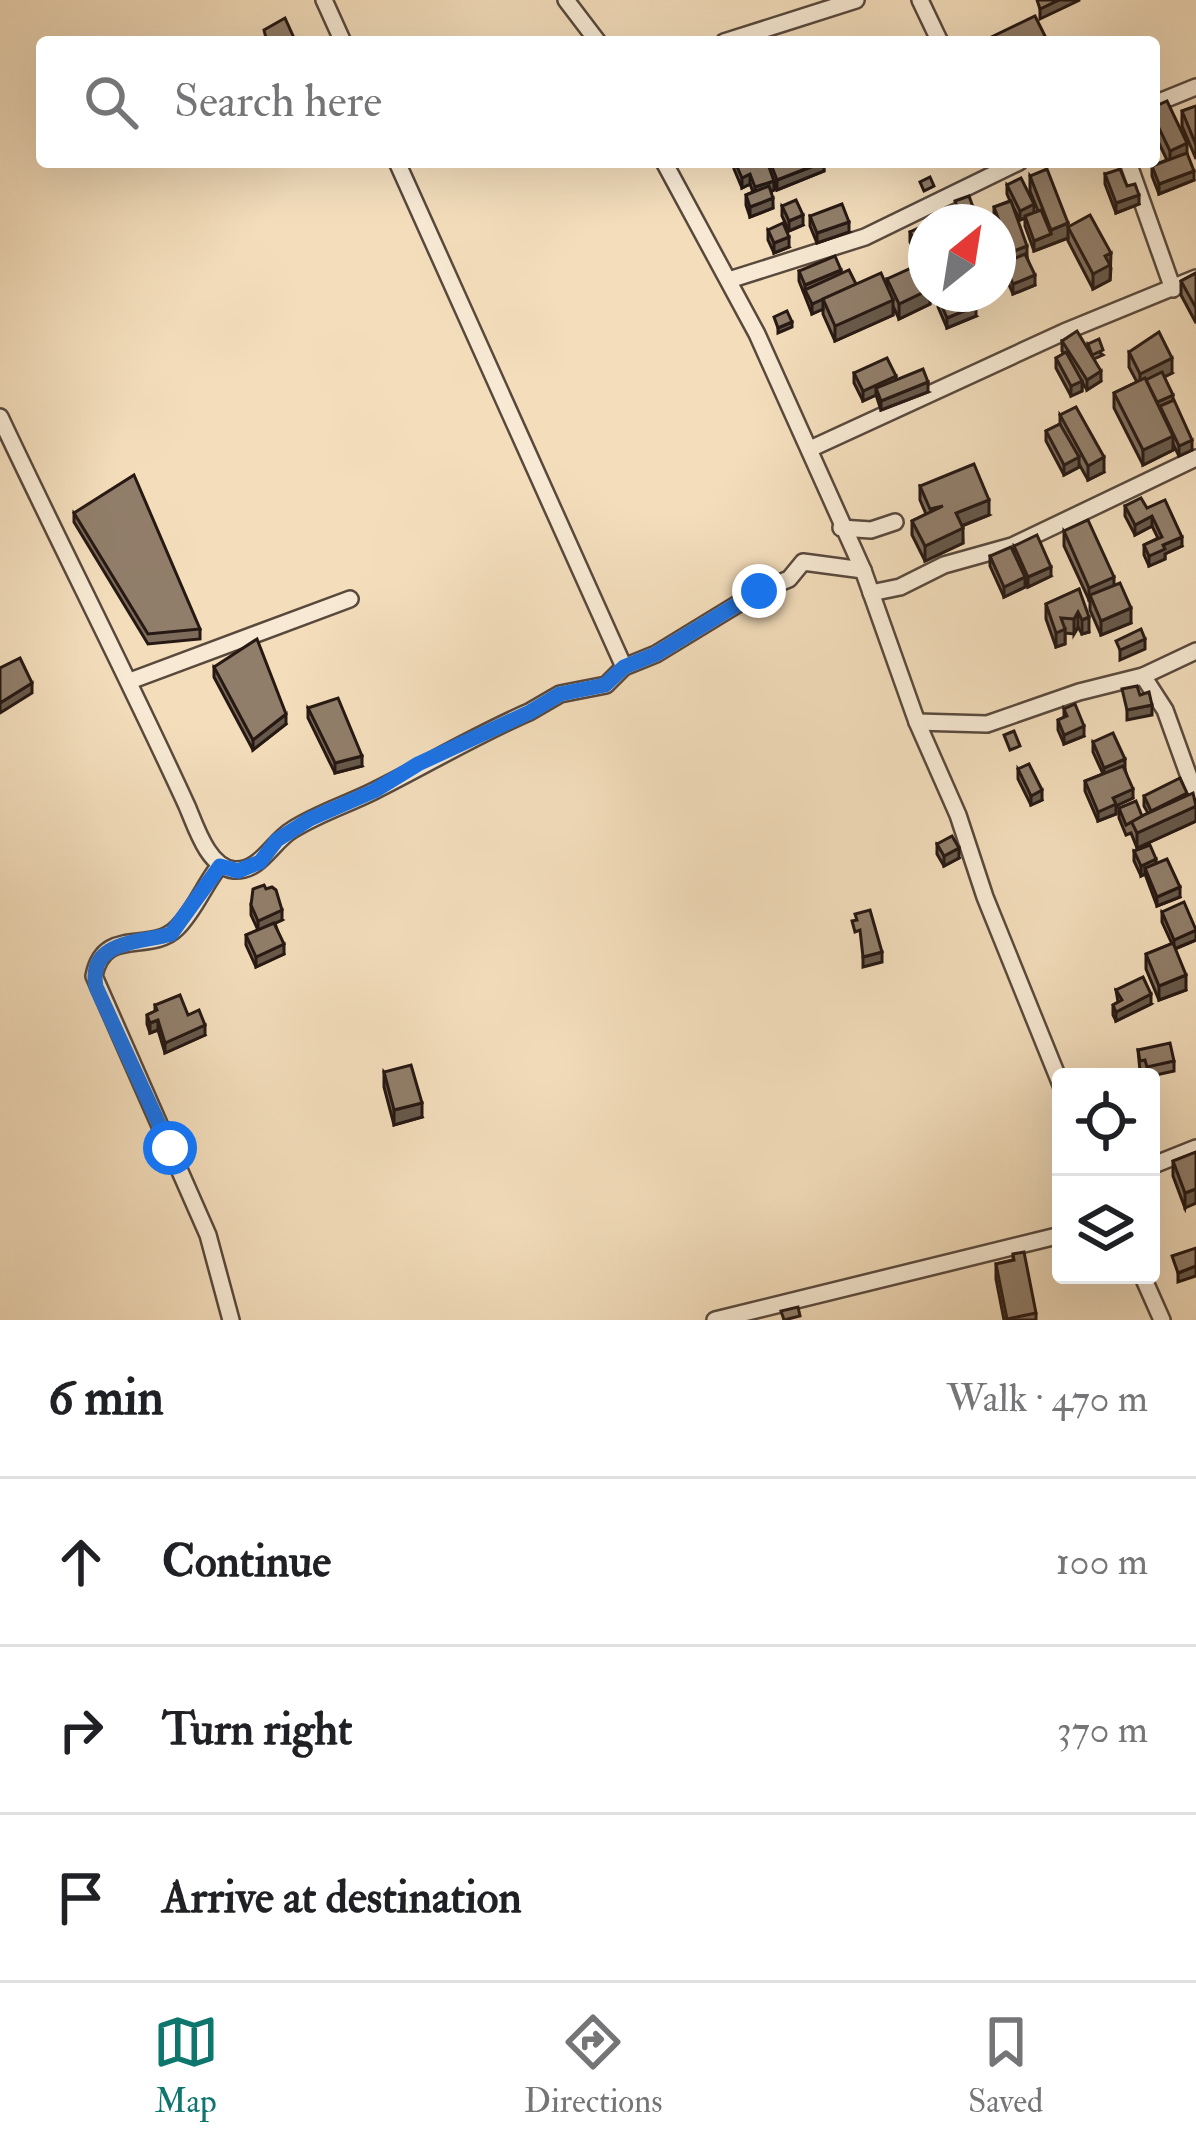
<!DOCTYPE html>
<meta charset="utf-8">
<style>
:root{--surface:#fff;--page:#f6f6f6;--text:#202124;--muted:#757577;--line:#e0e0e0;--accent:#0f766e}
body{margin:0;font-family:"IM FELL Double Pica",serif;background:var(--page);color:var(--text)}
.controls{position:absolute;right:36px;bottom:36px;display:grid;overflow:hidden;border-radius:12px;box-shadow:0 12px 48px #0002}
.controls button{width:108px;height:108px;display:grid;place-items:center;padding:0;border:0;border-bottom:3px solid var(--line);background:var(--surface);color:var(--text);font:60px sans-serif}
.compass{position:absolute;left:908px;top:204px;width:108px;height:108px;border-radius:50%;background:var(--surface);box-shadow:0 12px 48px #0002;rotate:30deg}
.stop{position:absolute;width:36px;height:36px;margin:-27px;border:9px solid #1a73e8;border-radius:50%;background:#fff}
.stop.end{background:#1a73e8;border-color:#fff;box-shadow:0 3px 12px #0008}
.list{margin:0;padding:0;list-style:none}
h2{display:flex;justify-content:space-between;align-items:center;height:156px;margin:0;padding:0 48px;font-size:51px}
h2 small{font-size:39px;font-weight:400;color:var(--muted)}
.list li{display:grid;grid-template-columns:78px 1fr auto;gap:36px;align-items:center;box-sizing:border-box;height:168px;padding:0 48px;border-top:3px solid var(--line)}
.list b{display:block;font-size:45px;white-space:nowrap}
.list em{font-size:39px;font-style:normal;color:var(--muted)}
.icon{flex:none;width:66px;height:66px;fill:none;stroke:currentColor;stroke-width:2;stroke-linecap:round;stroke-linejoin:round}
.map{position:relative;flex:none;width:1196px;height:1320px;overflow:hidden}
.search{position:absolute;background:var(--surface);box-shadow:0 12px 48px #0002;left:36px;right:36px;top:36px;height:132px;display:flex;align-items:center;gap:30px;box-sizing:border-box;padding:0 42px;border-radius:12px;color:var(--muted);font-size:45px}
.sheet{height:660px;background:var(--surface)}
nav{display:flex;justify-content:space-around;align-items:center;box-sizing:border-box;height:168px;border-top:3px solid var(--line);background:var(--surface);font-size:33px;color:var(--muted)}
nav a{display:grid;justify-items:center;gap:6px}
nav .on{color:var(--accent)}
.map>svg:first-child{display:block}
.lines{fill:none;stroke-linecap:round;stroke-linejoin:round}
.minor-casing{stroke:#59493d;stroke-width:20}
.minor{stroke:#f7e9d3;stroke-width:15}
.wall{fill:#7d6c5b;stroke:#261813;stroke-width:3}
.shaded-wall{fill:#66584a;stroke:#261813;stroke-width:3}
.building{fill:#917e6a;stroke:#261813;stroke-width:3}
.route{stroke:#1a73e8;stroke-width:15}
</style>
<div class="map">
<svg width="1196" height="1320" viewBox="0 0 1196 1320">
<rect width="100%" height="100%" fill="#f3ddbb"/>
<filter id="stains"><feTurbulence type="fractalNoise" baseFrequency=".00167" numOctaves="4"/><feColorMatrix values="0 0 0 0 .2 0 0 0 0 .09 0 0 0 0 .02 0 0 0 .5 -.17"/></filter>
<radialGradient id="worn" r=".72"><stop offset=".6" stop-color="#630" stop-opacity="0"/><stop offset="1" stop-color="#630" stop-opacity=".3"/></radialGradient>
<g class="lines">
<defs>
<g id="minor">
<polyline points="324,0 343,42"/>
<polyline points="566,0 598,42"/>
<polyline points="920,0 940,42"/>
<polyline points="724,42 856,0"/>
<polyline points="1154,104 1196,87"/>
<polyline points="397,162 624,667"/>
<polyline points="664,162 757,334 863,570 917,722 958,815 985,897 1061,1085"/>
<polyline points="1128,162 1173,289"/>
<polyline points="729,280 865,237 1019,162"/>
<path d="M0 417C61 547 127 675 187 806 196 827 208 867 234 870 260 872 272 842 292 830 319 813 346 805 374 791 426 765 476 735 529 712L560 694 606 685 624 667 656 654 759 591 789 579 803 562 863 570"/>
<polyline points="810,449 1064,332 1196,278"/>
<polyline points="841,528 871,530 895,522"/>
<polyline points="871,593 900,587 944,565 1012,546 1196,458"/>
<polyline points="1143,676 1165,710 1196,796"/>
<polyline points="130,681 350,599"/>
<polyline points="917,722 987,724 1079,692 1143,676 1196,651"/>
<path d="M220 865C204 885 195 910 177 928 150 955 104 925 94 976L208 1235 231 1320"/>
<polyline points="1151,1166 1196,1148"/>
<polyline points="1142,1275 1162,1320"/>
<polyline points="715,1320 1061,1235"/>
</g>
</defs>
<!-- minor casing -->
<use href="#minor" class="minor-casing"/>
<!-- minor -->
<use href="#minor" class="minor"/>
</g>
<!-- wall -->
<g class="wall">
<polygon points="1196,106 1196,159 1182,126 1182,111"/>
<polygon points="1154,107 1187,154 1194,180 1159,194 1152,176 1152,166 1167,160 1154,133"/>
<polygon points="734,162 773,162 774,167 780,164 779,162 823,162 824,171 777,190 774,181 774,190 771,192 773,208 750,217 746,205 746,195 753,192 750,184 742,188 734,169"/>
<polygon points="1105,174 1127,186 1139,204 1116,213 1105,184"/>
<polygon points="1030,176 1068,226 1111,268 1110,280 1093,289 1068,241 1068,238 1034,251 1025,226 1025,218 1020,220 1013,207 1035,285 1013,294 1004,273 1004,243 998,228 998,222 996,222 994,216 994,207 1010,201 1007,194 1007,185 1034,213 1038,211 1030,191"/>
<polygon points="782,206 803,225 789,231 782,216"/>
<polygon points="810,216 849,232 817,243 810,226"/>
<polygon points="926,228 926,262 921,264 910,242 910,232"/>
<polygon points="768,230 789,247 774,253 768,240"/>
<polygon points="799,271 841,273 856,284 887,287 887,279 930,294 930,304 899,319 893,306 893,315 835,341 823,314 823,309 812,314 799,281"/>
<polygon points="1196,273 1196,323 1181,295 1181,281"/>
<polygon points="938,297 976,316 947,328 938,307"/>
<polygon points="1062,341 1088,349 1088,344 1103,355 1094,359 1101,381 1087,390 1082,382 1082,391 1071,396 1056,368 1056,358 1064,354 1062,351"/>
<polygon points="1129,352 1172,373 1164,377 1192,450 1179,456 1173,444 1173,450 1143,465 1114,408 1114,393 1137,382 1129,367"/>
<polygon points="854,373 896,380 928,392 881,410 876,395 863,401 854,383"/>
<polygon points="1060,415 1104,472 1088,480 1079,464 1079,467 1064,475 1046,441 1046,431 1060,424"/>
<polygon points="920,486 989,515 962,526 963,543 925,561 912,535 912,521 926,514 920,500"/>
<polygon points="1125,506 1147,508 1182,546 1165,554 1165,559 1149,566 1144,555 1144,545 1158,538 1152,526 1135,535 1125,516"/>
<polygon points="74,513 200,629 200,639 148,644 74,522"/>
<polygon points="1064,531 1114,586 1131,623 1101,635 1090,610 1090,602 1064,546"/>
<polygon points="1014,546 1051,576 1028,587 1025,579 1025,587 1004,597 990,566 990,556 1014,554"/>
<polygon points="1079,589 1089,632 1082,634 1078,627 1074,634 1065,633 1065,644 1056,647 1046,619 1046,604"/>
<polygon points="214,667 286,724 253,750 214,677"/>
<polygon points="308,708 362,766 335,773 308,718"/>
<polygon points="1064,709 1084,736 1064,744 1058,730 1058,720 1064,717"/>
<polygon points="1093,742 1125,769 1133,798 1116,806 1116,814 1098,821 1085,791 1085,781 1103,774 1093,752"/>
<polygon points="1018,769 1042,800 1031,805 1018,779"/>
<polygon points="1187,795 1196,800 1196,821 1137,848 1131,833 1126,835 1119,818 1119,808 1142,816 1148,813 1144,806 1144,796"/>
<polygon points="937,844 959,858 944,866 937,854"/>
<polygon points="1134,851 1156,864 1180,897 1157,906 1145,874 1141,876 1134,861"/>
<polygon points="251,905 282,920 275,923 284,954 256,967 246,945 246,935 258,930 251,915"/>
<polygon points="1162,912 1196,940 1175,949 1186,990 1159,1000 1146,969 1146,954 1172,944 1162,922"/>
<polygon points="1116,990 1151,1004 1116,1021 1113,1015 1113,1005 1118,1002"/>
<polygon points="155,1005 188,1015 205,1035 165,1053 158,1030 150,1033 147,1024 147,1015 155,1011"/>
<polygon points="1138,1050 1174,1061 1174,1071 1147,1077 1145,1070 1140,1071"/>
<polygon points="384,1072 422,1117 394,1125 384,1087"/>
<polygon points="1196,1152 1185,1208 1173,1176 1173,1161"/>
<polygon points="1013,1254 1036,1313 1036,1320 1004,1320 996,1279 996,1264 1013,1260"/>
</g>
<!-- shaded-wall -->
<g class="shaded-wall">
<polygon points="1059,0 1080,0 1040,19 1040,9"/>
<polygon points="1187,143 1187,157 1170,166 1170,151"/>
<polygon points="824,162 824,171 777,190 777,180"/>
<polygon points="1194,171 1194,180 1159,194 1159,184"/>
<polygon points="750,174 750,184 742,188 742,178"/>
<polygon points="774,181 774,190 755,197 755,187"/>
<polygon points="1139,195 1139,204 1116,213 1116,203"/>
<polygon points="773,198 773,208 750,217 750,207"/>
<polygon points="1034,204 1034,214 1020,220 1020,211"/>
<polygon points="973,207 973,212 959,217 959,212"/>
<polygon points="803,215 803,225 789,231 789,221"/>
<polygon points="849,222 849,232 817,243 817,233"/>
<polygon points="1068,223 1068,238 1034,251 1034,241 1051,234 1051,230"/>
<polygon points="789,237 789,247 774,253 774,243"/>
<polygon points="1027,246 1027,256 998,267 998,257"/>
<polygon points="926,252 926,262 921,264 921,254"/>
<polygon points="1111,253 1110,280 1093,289 1093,274 1105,256"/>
<polygon points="841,270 841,280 805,290 805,285"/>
<polygon points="1035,275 1035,285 1013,294 1013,284"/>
<polygon points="926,291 926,294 930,294 930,304 899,319 899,304"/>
<polygon points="823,299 823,309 812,314 812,304"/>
<polygon points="893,300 893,315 835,341 835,326"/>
<polygon points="976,306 976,316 947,328 947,318"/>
<polygon points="792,322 792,327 778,333 778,328"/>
<polygon points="1172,358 1172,373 1140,389 1140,374"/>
<polygon points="1101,371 1101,381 1087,390 1087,380"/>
<polygon points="896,376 896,386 876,388 876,395 863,401 863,391"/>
<polygon points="1082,381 1082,391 1071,396 1071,386"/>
<polygon points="928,382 928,392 881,410 881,401"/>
<polygon points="1173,395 1173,404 1162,410 1156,403"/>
<polygon points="1173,436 1173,450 1143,465 1143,450"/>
<polygon points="1192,440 1192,450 1179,456 1179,446"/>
<polygon points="1079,457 1079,467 1064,475 1064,465"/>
<polygon points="1104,457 1104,472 1088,480 1088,466"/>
<polygon points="989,500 989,515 956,528 956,513"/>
<polygon points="1152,516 1152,526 1135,535 1135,525"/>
<polygon points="963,528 963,543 925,561 925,546"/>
<polygon points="1182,537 1182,546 1165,554 1165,559 1149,566 1149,556 1163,545"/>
<polygon points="1051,567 1051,576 1028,587 1028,577"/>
<polygon points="1025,577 1025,587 1004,597 1004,587"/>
<polygon points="1114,577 1114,591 1090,595 1089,602 1089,588"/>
<polygon points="1131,608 1131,623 1101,635 1101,621"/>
<polygon points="1078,612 1078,627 1074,634 1074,619"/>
<polygon points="1089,617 1089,632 1082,634 1082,620"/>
<polygon points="1065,629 1065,644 1056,647 1056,633"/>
<polygon points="1145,639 1145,649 1120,660 1120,650"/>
<polygon points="32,683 32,693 0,713 0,703"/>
<polygon points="1152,705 1152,715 1127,720 1127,710"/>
<polygon points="286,714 286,724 253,750 253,740"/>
<polygon points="1084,726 1084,736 1064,744 1064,735"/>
<polygon points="362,756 362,766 335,773 335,763"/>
<polygon points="1125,759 1125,769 1104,778 1104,768"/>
<polygon points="1133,789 1133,798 1116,806 1116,814 1098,821 1098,812 1113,798"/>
<polygon points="1042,790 1042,800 1031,805 1031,796"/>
<polygon points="1196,806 1196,821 1137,848 1137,833"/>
<polygon points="959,848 959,858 944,866 944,856"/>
<polygon points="1156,859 1156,869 1145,868 1145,874 1141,876 1141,866"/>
<polygon points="1180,887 1180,897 1157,906 1157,897"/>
<polygon points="282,910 282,920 258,931 258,921"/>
<polygon points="1196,930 1196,940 1174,949 1174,940"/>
<polygon points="284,944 284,954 256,967 256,957"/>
<polygon points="882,952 882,962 863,967 863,957"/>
<polygon points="1186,975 1186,990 1159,1000 1159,986"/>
<polygon points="1151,994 1151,1004 1116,1021 1116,1012"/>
<polygon points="158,1020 158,1030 150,1033 150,1023"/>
<polygon points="205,1025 205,1035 165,1053 165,1043"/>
<polygon points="422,1103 422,1117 394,1125 394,1110"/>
<polygon points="1196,1189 1196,1203 1185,1208 1185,1193"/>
<polygon points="1196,1266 1196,1276 1178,1282 1178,1273"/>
</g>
<!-- building -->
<g class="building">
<polygon points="1037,0 1059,0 1040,9"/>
<polygon points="1035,16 1046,38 1037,42 981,42"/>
<polygon points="285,18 294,38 289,42 267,42 264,30"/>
<polygon points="1167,101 1187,143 1170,151 1154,118 1154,107"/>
<polygon points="1196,106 1196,145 1182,111"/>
<polygon points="1187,153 1194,171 1159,184 1152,166"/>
<polygon points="735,162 773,162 774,165 769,167 774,181 755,187 750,174 742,178"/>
<polygon points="786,162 823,162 777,180 772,167"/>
<polygon points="1047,169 1068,223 1051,230 1030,176"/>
<polygon points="1120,169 1127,186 1135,184 1139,195 1116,203 1105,174"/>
<polygon points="930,177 934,186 924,191 920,182"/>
<polygon points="1021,178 1034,204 1020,211 1007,185"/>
<polygon points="769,186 773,198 750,207 746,195"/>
<polygon points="969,196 973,207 959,212 955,201"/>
<polygon points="796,200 803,215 789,221 782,206"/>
<polygon points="1011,201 1027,246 998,257 998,245 1007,242 994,207"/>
<polygon points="842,204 849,222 817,233 810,216"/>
<polygon points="1041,210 1051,234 1034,241 1025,216"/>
<polygon points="1090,215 1111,253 1105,256 1110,265 1093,274 1068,227"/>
<polygon points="783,223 789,237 774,243 768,230"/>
<polygon points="925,225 926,252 921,254 910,232"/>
<polygon points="1025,254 1035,275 1013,284 1004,263"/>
<polygon points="835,256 841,270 805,285 799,271"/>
<polygon points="918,265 926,282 926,291 899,304 887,279"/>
<polygon points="849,270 856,284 812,304 805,290"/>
<polygon points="881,273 893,300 835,326 823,299"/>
<polygon points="1196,273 1196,308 1181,281"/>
<polygon points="945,294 971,294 976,306 947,318 938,297"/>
<polygon points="787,311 792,322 778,328 774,317"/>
<polygon points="1077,331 1101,371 1087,380 1062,341"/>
<polygon points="1159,332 1172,358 1140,374 1129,352"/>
<polygon points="1099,339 1103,350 1092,355 1088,344"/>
<polygon points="1066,352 1082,381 1071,386 1056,358"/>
<polygon points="887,358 896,376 863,391 854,373"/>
<polygon points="923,369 928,382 881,401 876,388"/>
<polygon points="1162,372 1173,395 1157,402 1146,380"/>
<polygon points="1145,378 1173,436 1143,450 1114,393"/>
<polygon points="1174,400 1192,440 1179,446 1160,406"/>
<polygon points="1076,407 1104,457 1088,466 1060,415"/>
<polygon points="1060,424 1079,457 1064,465 1046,431"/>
<polygon points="974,464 989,500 956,513 963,528 925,546 912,521 943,506 930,509 920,486"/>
<polygon points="134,475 200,629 148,634 74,513"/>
<polygon points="1141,498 1147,508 1165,500 1182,537 1163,545 1165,549 1149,556 1144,545 1162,537 1152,516 1135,525 1125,506"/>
<polygon points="1088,520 1114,577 1089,588 1064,531"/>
<polygon points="1037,535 1051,567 1028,577 1014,546"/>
<polygon points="1011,547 1025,577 1004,587 990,556"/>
<polygon points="1120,583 1131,608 1101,621 1090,595"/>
<polygon points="1079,589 1089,617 1082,620 1078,612 1074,619 1061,618 1065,629 1056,633 1046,604"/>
<polygon points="1141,629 1145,639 1120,650 1116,641"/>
<polygon points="257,639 286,714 253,740 214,667"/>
<polygon points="20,658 32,683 0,703 0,668"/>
<polygon points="1137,686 1140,695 1149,692 1152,705 1127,710 1122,689"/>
<polygon points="338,698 362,756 335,763 308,708"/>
<polygon points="1075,704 1084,726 1064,735 1058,720 1067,716 1064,709"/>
<polygon points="1014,731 1020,746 1010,750 1004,735"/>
<polygon points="1113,733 1125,759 1104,768 1093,742"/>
<polygon points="1029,764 1042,790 1031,796 1018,769"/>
<polygon points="1123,766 1133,789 1113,798 1116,804 1098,812 1085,781"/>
<polygon points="1180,778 1187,793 1151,811 1144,796"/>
<polygon points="1193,793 1196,806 1137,833 1131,821"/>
<polygon points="1136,801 1142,816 1126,825 1119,808"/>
<polygon points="952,836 959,848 944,856 937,844"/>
<polygon points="1150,845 1156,859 1141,866 1134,851"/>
<polygon points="1167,859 1180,887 1157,897 1145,868"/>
<polygon points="264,885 266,889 272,887 276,890 282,910 258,921 251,905 253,889"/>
<polygon points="1184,902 1196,930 1174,940 1162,912"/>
<polygon points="870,910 882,952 863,957 860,930 855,932 852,921 857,920 855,914"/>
<polygon points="274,923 284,944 256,957 246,935"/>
<polygon points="1173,943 1186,975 1159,986 1146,954"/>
<polygon points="1143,977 1151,994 1116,1012 1113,1005 1122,1000 1116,990"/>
<polygon points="180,995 188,1015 199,1010 205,1025 165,1043 158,1020 150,1023 147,1015 157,1010 155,1005"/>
<polygon points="1170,1043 1174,1061 1147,1067 1145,1060 1140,1061 1138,1050"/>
<polygon points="411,1065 422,1103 394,1110 384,1072"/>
<polygon points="1196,1152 1196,1189 1185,1193 1173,1161"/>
<polygon points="1196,1248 1196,1266 1178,1273 1172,1256"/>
<polygon points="1024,1252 1036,1313 1007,1319 996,1264 1014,1260 1013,1254"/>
<polygon points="798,1307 800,1316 784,1320 781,1311"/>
</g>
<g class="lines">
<!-- route -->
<path class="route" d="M170 1148 96 987C87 940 140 943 171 934L220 866 238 871 260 862 277 840 310 819 374 791 418 764 530 712 560 694 605 685 624 667 656 654 759 591"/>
</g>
<rect width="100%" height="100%" filter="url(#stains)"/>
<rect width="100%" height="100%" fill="url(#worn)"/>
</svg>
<div class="controls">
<button><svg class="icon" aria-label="locate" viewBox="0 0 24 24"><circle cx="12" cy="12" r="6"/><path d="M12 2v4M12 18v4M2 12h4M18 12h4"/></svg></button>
<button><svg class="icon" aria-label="layers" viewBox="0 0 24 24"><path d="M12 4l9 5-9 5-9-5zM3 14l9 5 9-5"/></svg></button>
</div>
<svg class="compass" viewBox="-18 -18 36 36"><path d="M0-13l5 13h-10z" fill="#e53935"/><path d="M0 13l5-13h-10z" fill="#757577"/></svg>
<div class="stop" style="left:170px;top:1148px"></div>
<div class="stop end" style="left:759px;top:591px"></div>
<div class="search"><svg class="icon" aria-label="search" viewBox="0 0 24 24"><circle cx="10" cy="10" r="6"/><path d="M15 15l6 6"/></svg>Search here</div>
</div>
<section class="sheet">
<h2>6 min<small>Walk · 470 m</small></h2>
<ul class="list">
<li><svg class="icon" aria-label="ahead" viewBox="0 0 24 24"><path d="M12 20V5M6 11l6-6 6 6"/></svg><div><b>Continue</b></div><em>100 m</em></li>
<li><svg class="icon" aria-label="right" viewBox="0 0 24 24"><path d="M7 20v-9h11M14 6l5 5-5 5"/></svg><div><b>Turn right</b></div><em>370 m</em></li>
<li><svg class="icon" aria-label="arrive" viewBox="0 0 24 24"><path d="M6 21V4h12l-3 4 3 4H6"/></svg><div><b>Arrive at destination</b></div></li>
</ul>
</section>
<nav>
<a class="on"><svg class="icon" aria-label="map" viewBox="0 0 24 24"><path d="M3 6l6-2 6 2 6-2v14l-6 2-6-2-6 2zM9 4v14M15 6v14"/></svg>Map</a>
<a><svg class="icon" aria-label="directions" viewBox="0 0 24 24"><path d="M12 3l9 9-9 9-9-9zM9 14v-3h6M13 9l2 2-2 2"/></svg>Directions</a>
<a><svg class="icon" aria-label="saved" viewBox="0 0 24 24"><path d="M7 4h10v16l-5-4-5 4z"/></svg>Saved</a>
</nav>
